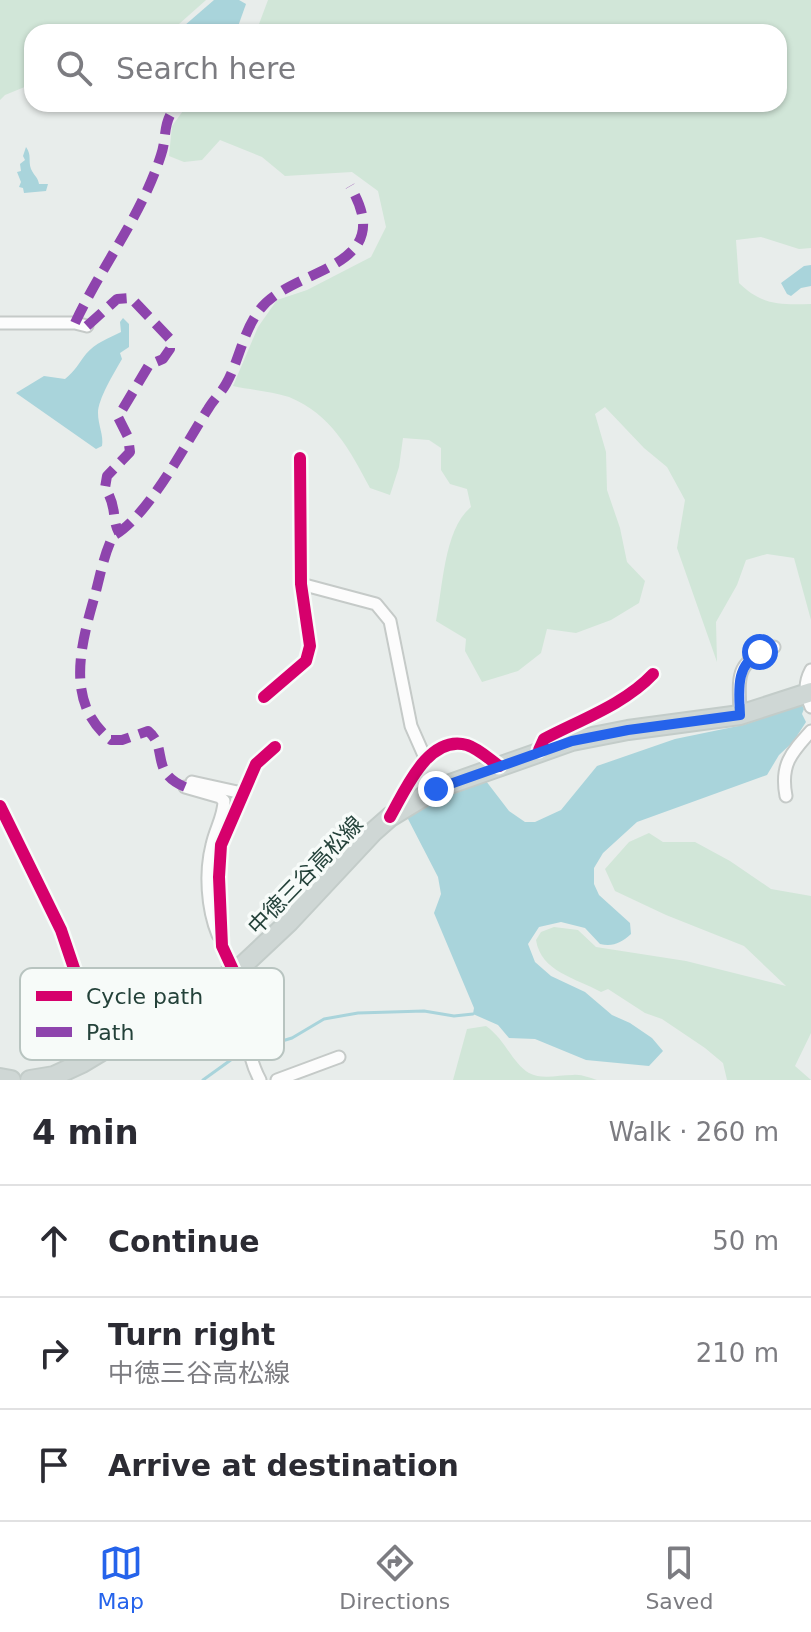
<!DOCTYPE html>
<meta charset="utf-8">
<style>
:root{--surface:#fff;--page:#f2f2f3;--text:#2b2b33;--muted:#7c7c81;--line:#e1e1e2;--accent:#2563eb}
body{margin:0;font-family:"DejaVu Sans","Noto Sans JP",sans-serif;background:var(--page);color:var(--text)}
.stop{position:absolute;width:24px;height:24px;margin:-18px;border:6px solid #2563eb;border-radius:50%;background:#fff}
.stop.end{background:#2563eb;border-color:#fff;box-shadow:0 2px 8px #0008}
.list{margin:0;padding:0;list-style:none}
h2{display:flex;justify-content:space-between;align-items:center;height:104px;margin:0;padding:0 32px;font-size:34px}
h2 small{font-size:26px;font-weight:400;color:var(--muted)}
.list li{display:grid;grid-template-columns:52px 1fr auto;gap:24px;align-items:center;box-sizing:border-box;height:112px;padding:0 32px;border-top:2px solid var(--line)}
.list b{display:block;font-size:30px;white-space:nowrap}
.list p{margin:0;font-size:26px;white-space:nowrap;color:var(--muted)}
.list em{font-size:26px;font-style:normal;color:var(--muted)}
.icon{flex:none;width:44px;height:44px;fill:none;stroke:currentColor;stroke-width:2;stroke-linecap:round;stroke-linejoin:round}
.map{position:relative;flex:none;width:811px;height:1080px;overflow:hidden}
.search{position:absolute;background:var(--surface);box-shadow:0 2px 6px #0004;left:24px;right:24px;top:24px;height:88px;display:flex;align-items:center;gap:20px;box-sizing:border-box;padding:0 28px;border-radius:24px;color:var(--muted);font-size:30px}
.sheet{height:440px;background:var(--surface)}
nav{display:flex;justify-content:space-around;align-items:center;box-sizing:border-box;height:112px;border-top:2px solid var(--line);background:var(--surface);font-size:22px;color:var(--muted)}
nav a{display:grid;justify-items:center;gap:4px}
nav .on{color:var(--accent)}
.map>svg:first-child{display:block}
.green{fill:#d1e6d8}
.water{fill:#a9d4db}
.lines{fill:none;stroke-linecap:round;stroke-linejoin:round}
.stream{stroke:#a9d4db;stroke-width:3}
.minor-casing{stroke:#c5cac8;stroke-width:15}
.primary-casing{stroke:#c3ccc9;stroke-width:22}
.minor{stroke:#fcfcfc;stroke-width:11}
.primary{stroke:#cfd7d5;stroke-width:18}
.quiet{stroke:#8e44ad;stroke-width:10;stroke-dasharray:20 10;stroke-linecap:butt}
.cycleway-casing{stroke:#f7fbf9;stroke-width:17}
.cycleway{stroke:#d6006c;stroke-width:12}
.route{stroke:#2563eb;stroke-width:10}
.labels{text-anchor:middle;stroke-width:7;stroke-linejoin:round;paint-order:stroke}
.street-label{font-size:22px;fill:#24423a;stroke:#f7fbf9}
.key{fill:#f7fbf9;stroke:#b8c4c0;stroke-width:2}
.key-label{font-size:22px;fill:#24423a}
</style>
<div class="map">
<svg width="811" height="1080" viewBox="0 0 811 1080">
<rect width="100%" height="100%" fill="#e8edeb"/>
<!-- green -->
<g class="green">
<polygon points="0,0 206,0 170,32 32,32 32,84 5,95 0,100"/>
<path d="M268 0H811V248L799 249 761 237 736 240 739 283C762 305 779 305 811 304V620L794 558 767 554 746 560 737 585 716 622 717 662 677 548 685 500 667 467 644 448 605 407 595 414 606 452 607 490 620 528 627 562 645 581 639 603 611 620 576 633 547 629 541 653 518 671 482 682 465 651 466 639 436 621C443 587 444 529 471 507L467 489 450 484 441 470V448L429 440 403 438 399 467 390 495 370 488C350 450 331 414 289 397 272 391 251 390 233 386L258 327 277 300 307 290 371 257 386 227 378 191 352 172 285 176 262 157 220 140 202 160 184 162 169 156 172 126 188 104H779V32H256Z"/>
<path d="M649 833 663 842H695L730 861 771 889 811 896V1033L795 1066 811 1080H727L723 1063 705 1048 662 1019 645 1013 608 989 601 992C576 978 541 972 536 940L541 932 554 927 578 930 596 947 686 961 786 986 744 946 666 915 615 891 605 869 629 842Z"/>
<path d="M486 1026C505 1039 512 1063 529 1073 542 1080 558 1075 573 1075 581 1074 590 1078 597 1080H453L467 1029Z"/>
</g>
<!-- water -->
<g class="water">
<polygon points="214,0 239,0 246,4 236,32 177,32"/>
<path d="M26 147C32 155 28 161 31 169 34 176 38 177 39 184H48L46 191 24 193 23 188 19 187 21 182 17 172 21 171 20 164 25 160 23 156Z"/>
<polygon points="811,265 811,286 801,288 791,296 787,294 781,283 804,266"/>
<path d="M123 318 129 324V347L120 353 122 359C114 373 98 399 98 413 98 425 104 436 102 446L96 449 16 393 44 376 65 379C75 371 79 363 86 354 95 343 109 338 121 332L120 322Z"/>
<path d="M802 705 804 709 802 714 806 722 793 742 779 755 767 775 637 822 603 853 594 868V884L599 895 630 923 631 934C621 943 613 947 600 944L585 928 561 922 539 927 528 944 535 962 551 976 585 992 612 1015 630 1023 652 1038 663 1051 649 1066 586 1060 535 1039 509 1038 498 1025 473 1014 474 1008 434 913 441 894 438 877 407 817 434 801 486 781 509 811 525 822H535L561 810 597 766 675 739 743 725Z"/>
</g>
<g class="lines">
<!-- stream -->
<g class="stream">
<polyline points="253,1046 262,1047 292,1038 324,1019 358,1013 424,1011 454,1016 473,1014"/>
<polyline points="203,1080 246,1049"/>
</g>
<defs>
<g id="minor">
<polyline points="0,323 75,323 87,326"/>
<polyline points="301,584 376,604 390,621 411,726 426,760"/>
<path d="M811 670C804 683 805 693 811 707"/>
<polyline points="264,697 306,661 310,646 301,584 300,458"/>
<path d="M740 715C739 675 734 663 774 647"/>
<path d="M539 750 544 739C580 720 625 704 653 674"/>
<polyline points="192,782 242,793"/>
<path d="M185 787 220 797 224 801C224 816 215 830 212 845 205 872 207 908 218 935"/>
<path d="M786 796C780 765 791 753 811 731"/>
<polyline points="0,806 61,930 102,1051"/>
<path d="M393 813C407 788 429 735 467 745 479 748 489 759 499 766"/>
<polyline points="234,972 222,946 219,877 221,845 256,764 275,747"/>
<path d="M226 977C248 1008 242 1047 260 1080"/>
<polyline points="277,1080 339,1057"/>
</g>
<g id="primary">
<polyline points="0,1078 11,1080"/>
<polyline points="30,1080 54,1076 82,1063 240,968 288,923 373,832 390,817 436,789 572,741 628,730 740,715 811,692"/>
</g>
</defs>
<!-- minor casing -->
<use href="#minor" class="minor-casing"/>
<!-- primary casing -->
<use href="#primary" class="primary-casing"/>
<!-- minor -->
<use href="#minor" class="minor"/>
<!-- primary -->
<use href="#primary" class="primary"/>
<!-- quiet -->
<g class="quiet">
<path d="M75 323C101 267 142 215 161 155 168 134 161 121 179 104"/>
<path d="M87 326 117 299 131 298 170 339V349L163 359 149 365 118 417 128 437 130 452 107 476 105 488C118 508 111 518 119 533"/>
<path d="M185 787C149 772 169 748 148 731L122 740H111C64 703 81 644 95 595 100 576 104 554 113 536 148 517 186 443 208 409 213 400 221 393 226 384 239 361 242 335 258 312 289 266 401 272 350 186"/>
</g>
<defs>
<g id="cycleway">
<polyline points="264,697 306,661 310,646 301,584 300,458"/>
<path d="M539 750 544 739C580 720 625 704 653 674"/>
<polyline points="0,806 61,930 102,1051"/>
<path d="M390 817C405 791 428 734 467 745 479 749 489 759 499 766"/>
<polyline points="234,972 222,946 219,877 221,845 256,764 275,747"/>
</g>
</defs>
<!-- cycleway casing -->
<use href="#cycleway" class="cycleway-casing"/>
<!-- cycleway -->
<use href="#cycleway" class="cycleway"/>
</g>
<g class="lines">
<!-- route -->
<path class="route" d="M436 789 572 741 628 730 740 715C739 690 735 666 760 652"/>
</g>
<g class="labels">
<!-- street labels -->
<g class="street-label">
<text transform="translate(305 875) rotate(-46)" y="8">中徳三谷高松線</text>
</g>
</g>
<!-- legend -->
<rect x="20" y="968" width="264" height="92" rx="12" class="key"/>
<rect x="36" y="991" width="36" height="10" fill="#d6006c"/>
<rect x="36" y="1027" width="36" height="10" fill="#8e44ad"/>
<g class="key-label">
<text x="86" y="1004">Cycle path</text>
<text x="86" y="1040">Path</text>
</g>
</svg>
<div class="stop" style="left:760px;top:652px"></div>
<div class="stop end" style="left:436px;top:789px"></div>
<div class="search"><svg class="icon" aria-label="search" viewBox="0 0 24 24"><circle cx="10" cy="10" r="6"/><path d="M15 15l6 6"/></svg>Search here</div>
</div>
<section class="sheet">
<h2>4 min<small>Walk · 260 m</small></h2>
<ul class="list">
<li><svg class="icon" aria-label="ahead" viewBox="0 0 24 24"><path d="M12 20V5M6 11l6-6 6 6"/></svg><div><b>Continue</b></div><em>50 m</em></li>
<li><svg class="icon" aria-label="right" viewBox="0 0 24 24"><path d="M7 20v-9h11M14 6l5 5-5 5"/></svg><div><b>Turn right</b><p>中徳三谷高松線</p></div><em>210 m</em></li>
<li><svg class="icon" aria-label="arrive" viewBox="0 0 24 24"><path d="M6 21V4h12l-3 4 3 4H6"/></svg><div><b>Arrive at destination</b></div></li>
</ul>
</section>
<nav>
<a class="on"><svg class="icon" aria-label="map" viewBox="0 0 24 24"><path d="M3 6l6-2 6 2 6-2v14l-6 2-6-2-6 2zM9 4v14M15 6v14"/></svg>Map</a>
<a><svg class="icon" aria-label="directions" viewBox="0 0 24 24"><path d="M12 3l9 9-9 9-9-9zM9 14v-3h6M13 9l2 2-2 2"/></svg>Directions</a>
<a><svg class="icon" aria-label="saved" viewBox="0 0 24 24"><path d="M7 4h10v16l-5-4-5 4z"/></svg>Saved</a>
</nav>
